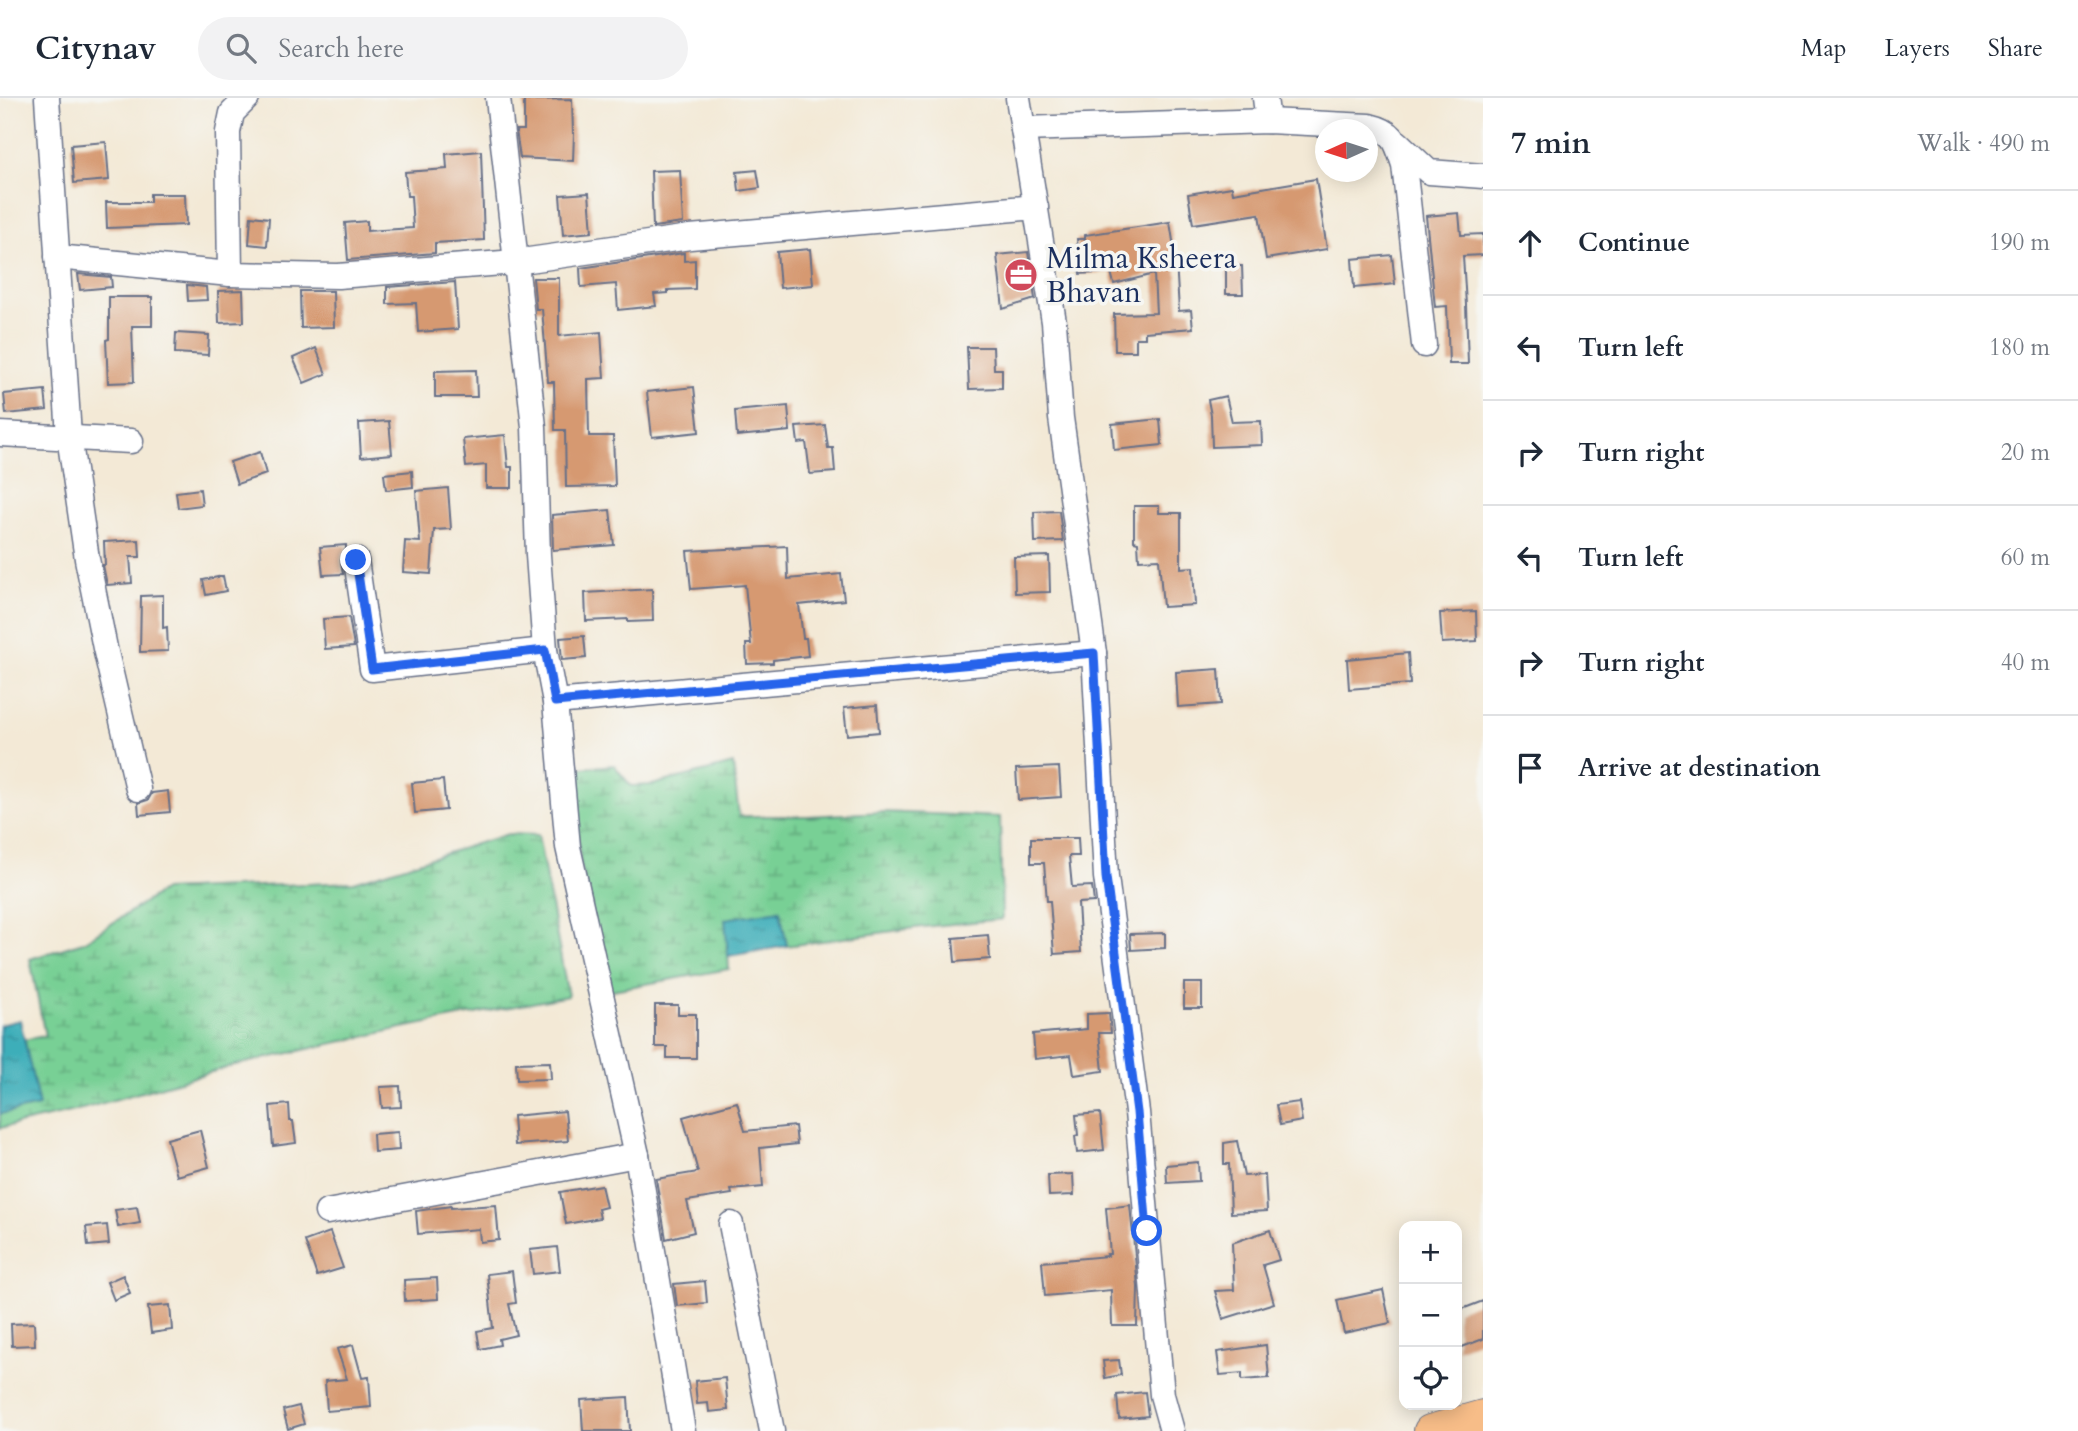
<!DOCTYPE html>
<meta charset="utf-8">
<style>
:root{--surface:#fff;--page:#f2f2f3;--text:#1f2937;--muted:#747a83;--line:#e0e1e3}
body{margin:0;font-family:Cardo,serif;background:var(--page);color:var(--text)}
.controls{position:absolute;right:21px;bottom:21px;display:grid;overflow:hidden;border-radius:14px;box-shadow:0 4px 18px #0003}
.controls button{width:63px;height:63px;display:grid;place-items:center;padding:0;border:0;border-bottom:2px solid var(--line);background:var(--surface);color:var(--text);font:35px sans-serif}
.compass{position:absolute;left:1315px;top:21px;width:63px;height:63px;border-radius:50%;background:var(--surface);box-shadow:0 4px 18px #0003;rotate:267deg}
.stop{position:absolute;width:21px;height:21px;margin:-16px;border:5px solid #2563eb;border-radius:50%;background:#fff}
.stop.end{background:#2563eb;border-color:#fff;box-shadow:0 2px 7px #0008}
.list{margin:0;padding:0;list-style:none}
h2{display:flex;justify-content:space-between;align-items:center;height:91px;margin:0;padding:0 28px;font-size:30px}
h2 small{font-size:23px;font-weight:400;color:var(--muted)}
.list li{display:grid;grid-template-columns:46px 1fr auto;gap:21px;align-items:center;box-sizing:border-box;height:105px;padding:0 28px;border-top:2px solid var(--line)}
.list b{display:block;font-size:26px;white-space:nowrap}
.list em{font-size:23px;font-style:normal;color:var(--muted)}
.icon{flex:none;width:38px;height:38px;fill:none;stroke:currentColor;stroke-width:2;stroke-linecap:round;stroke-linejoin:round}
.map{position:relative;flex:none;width:1483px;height:1333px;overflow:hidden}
header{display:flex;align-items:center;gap:42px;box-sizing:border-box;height:98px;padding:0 35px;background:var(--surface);border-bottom:2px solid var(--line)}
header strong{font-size:33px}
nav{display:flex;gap:38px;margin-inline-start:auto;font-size:24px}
.search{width:490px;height:63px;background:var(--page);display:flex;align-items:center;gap:18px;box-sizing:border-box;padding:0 24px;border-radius:38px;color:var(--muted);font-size:26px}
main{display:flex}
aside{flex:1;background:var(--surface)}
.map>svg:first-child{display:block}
.wetland{fill:url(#wetland-marsh);stroke:#4a807a;stroke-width:2}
.water{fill:url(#water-ripples);stroke:#2c6e8c;stroke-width:2}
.building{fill:#d69971}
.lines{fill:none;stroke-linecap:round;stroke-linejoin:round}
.minor-casing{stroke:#677088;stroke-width:27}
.major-casing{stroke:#677088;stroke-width:34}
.minor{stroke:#fff;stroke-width:24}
.major{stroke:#f7bd88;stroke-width:32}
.route{stroke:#2563eb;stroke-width:9}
.labels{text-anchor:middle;stroke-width:7;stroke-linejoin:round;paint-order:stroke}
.poi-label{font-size:30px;fill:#1b2f5e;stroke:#f6f6f2;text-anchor:start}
</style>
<header>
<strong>Citynav</strong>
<div class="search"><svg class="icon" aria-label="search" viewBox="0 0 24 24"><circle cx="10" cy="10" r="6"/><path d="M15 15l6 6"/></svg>Search here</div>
<nav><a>Map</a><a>Layers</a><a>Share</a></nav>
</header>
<main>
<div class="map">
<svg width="1483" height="1333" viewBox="0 0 1483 1333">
<defs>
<pattern id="wetland-marsh" width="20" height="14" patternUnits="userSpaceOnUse" patternTransform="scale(1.75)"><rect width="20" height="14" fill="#78d095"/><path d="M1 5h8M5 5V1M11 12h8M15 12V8" fill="none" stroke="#62a97d"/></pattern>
<pattern id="water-ripples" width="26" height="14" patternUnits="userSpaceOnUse" patternTransform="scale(1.75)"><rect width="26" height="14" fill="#3eaeb9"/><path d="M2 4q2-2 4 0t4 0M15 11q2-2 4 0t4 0" fill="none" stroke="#338e9a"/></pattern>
</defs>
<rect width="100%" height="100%" fill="#f6f6f2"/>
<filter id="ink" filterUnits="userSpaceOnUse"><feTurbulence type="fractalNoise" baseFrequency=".0143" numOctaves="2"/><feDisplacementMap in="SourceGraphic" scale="14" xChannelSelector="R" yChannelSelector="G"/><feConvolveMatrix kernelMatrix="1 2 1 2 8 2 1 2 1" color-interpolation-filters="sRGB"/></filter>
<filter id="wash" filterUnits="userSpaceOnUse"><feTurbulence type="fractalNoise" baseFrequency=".00686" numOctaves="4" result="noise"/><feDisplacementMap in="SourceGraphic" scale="28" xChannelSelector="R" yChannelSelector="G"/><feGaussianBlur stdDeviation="1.57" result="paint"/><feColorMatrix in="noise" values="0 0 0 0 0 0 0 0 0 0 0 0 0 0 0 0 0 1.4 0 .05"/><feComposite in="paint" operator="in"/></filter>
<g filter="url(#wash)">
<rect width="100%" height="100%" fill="#f3e9d6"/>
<!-- wetland -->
<g class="wetland">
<polygon points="733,666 739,718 808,718 883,714 1000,719 1002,821 922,829 787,848 780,813 726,821 729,871 607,893 581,770 570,671 614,667 631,688 652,687"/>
<polygon points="508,736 538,737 568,898 402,930 236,967 75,1013 0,1030 0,946 45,938 30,861 83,844 164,792 354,784"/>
</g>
<!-- water -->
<g class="water">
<polygon points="780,812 787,848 728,858 725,821"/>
<polygon points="20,922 39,1008 0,1016 0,927"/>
</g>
<g id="blocks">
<!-- building -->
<g class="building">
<polygon points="572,1 573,35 574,35 573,63 520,60 516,32 524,32 524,2"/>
<polygon points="106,44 109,82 74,85 71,47"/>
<polygon points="481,53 484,142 435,145 435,155 348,162 345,125 367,123 367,133 413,130 411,98 407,98 405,74 447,71 446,56"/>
<polygon points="680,72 683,125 653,129 651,73"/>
<polygon points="757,72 760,90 739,93 737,74"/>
<polygon points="1316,81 1327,151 1266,161 1259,116 1193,126 1188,96 1232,89 1233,95"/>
<polygon points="589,95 592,134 563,137 560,97"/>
<polygon points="150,96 185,96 186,127 107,130 106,104 150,104"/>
<polygon points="1459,115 1461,137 1483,136 1483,157 1463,158 1466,207 1468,266 1449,266 1447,208 1435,209 1426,118"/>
<polygon points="251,118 269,120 267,148 249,146"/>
<polygon points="1170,124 1176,162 1179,213 1191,212 1193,230 1145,234 1145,240 1136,240 1136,253 1115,253 1114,216 1156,215 1154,176 1114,186 1111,174 1080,176 1077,141 1085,141 1085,137"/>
<polygon points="810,151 813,187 780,190 777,154"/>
<polygon points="1028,154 1035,201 1003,211 997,157"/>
<polygon points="684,155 684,163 695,162 695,191 668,192 668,195 654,196 656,208 618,212 616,186 581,189 580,170"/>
<polygon points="1392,157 1395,186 1354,190 1352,161"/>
<polygon points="1226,168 1242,168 1243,196 1226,196"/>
<polygon points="78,176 111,179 112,189 80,192"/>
<polygon points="533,180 559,180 559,238 601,234 604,280 588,281 589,338 613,338 615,388 566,389 565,332 555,332 554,284 548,284 542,211 536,211"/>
<polygon points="455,184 458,231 418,234 416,205 387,206 387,189"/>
<polygon points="187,187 206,189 207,202 188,203"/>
<polygon points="243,192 244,224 219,225 218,193"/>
<polygon points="300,193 333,193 334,229 301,230"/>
<polygon points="109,199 152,199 152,228 132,228 134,284 108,285 106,242 109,241"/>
<polygon points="176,235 209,237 208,257 175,255"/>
<polygon points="967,249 993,249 994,271 1002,271 1002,290 969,291"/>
<polygon points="316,250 326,276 304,285 293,260"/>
<polygon points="476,272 477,299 435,299 435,273"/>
<polygon points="694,289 699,334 652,339 647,294"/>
<polygon points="45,292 47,312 6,316 4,296"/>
<polygon points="1226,298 1232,324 1261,323 1262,347 1212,349 1211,317 1208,302"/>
<polygon points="788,308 790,333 737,338 735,313"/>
<polygon points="1160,321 1162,347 1114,352 1112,326"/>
<polygon points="389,323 392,356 361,359 359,325"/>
<polygon points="825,327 828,350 833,350 835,374 810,376 806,344 798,345 796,329"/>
<polygon points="505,337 508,369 512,369 512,390 486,390 486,367 466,369 463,341"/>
<polygon points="260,354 266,376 237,386 230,364"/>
<polygon points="412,373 413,389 386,392 384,376"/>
<polygon points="448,390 451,431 434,432 431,476 403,474 405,443 420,444 416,393"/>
<polygon points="200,391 202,407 178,410 176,394"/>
<polygon points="1134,408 1159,408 1159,415 1181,415 1181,470 1193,469 1195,507 1163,509 1159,461 1139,462 1138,444 1134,443"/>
<polygon points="610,412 614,447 553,452 552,417"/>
<polygon points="1059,413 1063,443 1035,444 1034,414"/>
<polygon points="139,442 140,459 130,459 132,485 107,487 103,467 105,467 104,444"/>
<polygon points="346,447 346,451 342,457 341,463 343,476 323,477 320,449"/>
<polygon points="787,448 788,481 841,476 844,502 799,507 803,540 806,540 808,558 773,562 773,565 747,566 746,546 751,546 745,487 691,491 687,453"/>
<polygon points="1049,458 1050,494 1015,495 1014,459"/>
<polygon points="223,478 226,493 206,497 203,482"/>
<polygon points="652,491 653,523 628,524 628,521 586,523 585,495"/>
<polygon points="163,497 163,530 167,529 168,553 140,554 141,498"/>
<polygon points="1476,513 1477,543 1442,545 1440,515"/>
<polygon points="349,519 354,549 325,551 323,521"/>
<polygon points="584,538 586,560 562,562 560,540"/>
<polygon points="1408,555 1410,586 1349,591 1347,561"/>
<polygon points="1219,571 1221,606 1178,609 1176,574"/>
<polygon points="877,607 879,634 847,637 844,610"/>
<polygon points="1059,669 1061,699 1018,702 1016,671"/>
<polygon points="443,682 446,712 415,715 412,685"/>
<polygon points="168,693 170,714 139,717 138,705 148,702 152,695"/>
<polygon points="1031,740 1078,740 1079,758 1069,758 1072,789 1092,788 1094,804 1078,805 1081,854 1054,856 1050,803 1047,803 1044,765 1031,765"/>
<polygon points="1165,835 1165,850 1131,852 1130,836"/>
<polygon points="988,837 990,861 955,864 953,840"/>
<rect x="1184" y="885" width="18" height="25"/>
<polygon points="655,907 678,907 678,916 696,916 696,960 667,960 667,949 655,949"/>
<polygon points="1109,915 1111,935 1099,935 1103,973 1074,977 1071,957 1035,961 1033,936 1087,931 1087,916"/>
<polygon points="550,964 551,981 517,982 516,965"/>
<polygon points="400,988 401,1009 382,1010 380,989"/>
<polygon points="737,1004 745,1033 795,1028 797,1046 760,1050 763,1089 731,1092 732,1096 687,1103 694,1134 666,1141 656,1081 698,1074 683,1019"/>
<polygon points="1299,1004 1302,1023 1280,1027 1276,1007"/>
<polygon points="289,1006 290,1023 293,1023 296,1045 273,1048 270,1008"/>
<polygon points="565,1013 568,1043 515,1047 513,1018"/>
<polygon points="1100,1015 1104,1052 1077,1055 1075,1038 1078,1037 1076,1017"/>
<polygon points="200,1032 209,1069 177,1078 167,1041"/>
<polygon points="398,1034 399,1052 374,1054 373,1036"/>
<polygon points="1237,1043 1244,1078 1265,1077 1267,1113 1231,1115 1229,1066 1224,1066 1224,1045"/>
<polygon points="1198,1064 1199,1083 1167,1085 1166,1067"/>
<polygon points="1073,1076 1074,1097 1049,1098 1048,1077"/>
<polygon points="601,1087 606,1109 598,1111 600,1120 566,1126 560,1094"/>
<polygon points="496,1107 499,1142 480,1144 479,1131 418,1136 416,1113 451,1108 451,1110"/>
<polygon points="1130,1107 1138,1189 1137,1228 1112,1228 1111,1192 1045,1198 1042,1164 1108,1158 1107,1156 1110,1156 1106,1110"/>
<polygon points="137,1109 140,1125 118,1129 115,1112"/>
<polygon points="107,1127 109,1146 88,1148 86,1129"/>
<polygon points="1270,1132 1279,1162 1263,1167 1274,1205 1223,1221 1215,1193 1234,1192 1232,1145"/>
<polygon points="330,1134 343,1170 317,1178 305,1143"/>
<polygon points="557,1149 560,1173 533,1176 530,1152"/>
<polygon points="512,1173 516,1205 509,1206 516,1237 499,1241 500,1247 480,1251 477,1233 493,1230 487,1176"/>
<polygon points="123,1177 130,1195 114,1202 107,1184"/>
<polygon points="437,1180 438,1201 405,1203 404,1182"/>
<polygon points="705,1183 707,1205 677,1208 674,1186"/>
<polygon points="1383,1192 1390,1225 1344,1235 1337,1202"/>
<polygon points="1483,1203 1483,1241 1457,1251 1457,1213"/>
<polygon points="170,1207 172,1232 151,1235 148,1209"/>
<polygon points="34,1225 35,1247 12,1248 11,1226"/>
<polygon points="353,1247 362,1280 369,1279 371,1309 327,1313 325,1283 347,1281 337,1251"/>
<polygon points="1266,1247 1269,1280 1242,1282 1242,1275 1220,1277 1217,1254"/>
<polygon points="1119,1262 1121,1277 1105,1280 1103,1263"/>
<polygon points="725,1280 728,1312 709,1314 708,1305 697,1306 695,1283"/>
<polygon points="1145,1294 1148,1318 1119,1321 1117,1297"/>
<polygon points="628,1299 630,1333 583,1333 581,1302"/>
<polygon points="299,1308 304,1326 288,1331 283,1312"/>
</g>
</g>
</g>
<g filter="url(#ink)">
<use href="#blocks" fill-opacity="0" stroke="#677088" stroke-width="2"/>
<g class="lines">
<defs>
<g id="minor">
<polyline points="47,0 69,338 87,461 105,550 138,691"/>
<polyline points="498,0 534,329 538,457 545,552 555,604 568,749 637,1057 683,1333"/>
<polyline points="1018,0 1054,224 1061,320 1094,555 1106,779 1137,1014 1162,1297 1172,1333"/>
<polyline points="1265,0 1268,23"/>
<path d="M1023 31 1268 23 1369 28C1395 34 1396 43 1404 67L1424 247"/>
<polyline points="1398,45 1429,74 1483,78"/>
<polyline points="57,159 230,176 338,178 515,164 690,139 1036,109"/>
<polyline points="230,176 228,34 232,15 247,0"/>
<polyline points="0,336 131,343"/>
<polyline points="356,462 372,571 545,552"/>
<polyline points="555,604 1094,555"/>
<polyline points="327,1114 637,1057"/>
<polyline points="731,1126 772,1333"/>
</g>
<polyline id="major" points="1430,1333 1483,1318"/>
</defs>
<!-- minor casing -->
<use href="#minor" class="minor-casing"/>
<!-- major casing -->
<use href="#major" class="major-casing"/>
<!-- minor -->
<use href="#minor" class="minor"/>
<!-- major -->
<use href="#major" class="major"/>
</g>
</g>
<g class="lines" filter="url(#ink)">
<!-- route -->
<polyline class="route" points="356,462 372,571 545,552 555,604 1094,555 1106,779 1137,1014 1147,1133"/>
</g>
<!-- icons -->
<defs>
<symbol id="office-disc" viewBox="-11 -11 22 22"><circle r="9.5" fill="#d1495b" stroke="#f6f6f2"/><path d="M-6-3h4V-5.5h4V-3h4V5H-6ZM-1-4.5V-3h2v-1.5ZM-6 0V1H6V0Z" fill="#fff"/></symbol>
</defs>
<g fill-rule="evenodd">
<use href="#office-disc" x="1002" y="158" width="38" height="38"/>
</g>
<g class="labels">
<!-- poi labels -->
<g class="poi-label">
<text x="1046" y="170">Milma Ksheera<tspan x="1046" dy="34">Bhavan</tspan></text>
</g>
</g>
</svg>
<div class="controls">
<button>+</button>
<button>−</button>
<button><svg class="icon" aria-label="locate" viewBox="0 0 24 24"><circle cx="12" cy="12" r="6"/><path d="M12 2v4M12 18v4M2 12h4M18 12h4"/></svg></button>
</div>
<svg class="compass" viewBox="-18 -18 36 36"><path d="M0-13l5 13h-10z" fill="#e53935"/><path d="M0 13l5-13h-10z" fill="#747a83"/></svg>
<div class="stop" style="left:1147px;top:1133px"></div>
<div class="stop end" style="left:356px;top:462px"></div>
</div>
<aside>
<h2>7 min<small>Walk · 490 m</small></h2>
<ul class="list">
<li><svg class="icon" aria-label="ahead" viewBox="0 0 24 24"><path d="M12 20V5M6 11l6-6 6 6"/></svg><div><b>Continue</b></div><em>190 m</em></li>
<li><svg class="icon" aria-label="left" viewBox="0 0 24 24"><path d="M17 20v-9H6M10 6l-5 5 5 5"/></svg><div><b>Turn left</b></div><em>180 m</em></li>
<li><svg class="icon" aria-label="right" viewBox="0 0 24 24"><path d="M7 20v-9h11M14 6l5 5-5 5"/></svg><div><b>Turn right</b></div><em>20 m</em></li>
<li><svg class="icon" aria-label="left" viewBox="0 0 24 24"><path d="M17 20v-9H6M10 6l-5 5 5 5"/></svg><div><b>Turn left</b></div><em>60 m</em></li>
<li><svg class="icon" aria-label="right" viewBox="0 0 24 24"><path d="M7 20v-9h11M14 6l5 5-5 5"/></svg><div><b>Turn right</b></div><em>40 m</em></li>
<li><svg class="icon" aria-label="arrive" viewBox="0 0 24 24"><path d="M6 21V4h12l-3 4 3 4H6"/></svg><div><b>Arrive at destination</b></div></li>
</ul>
</aside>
</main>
